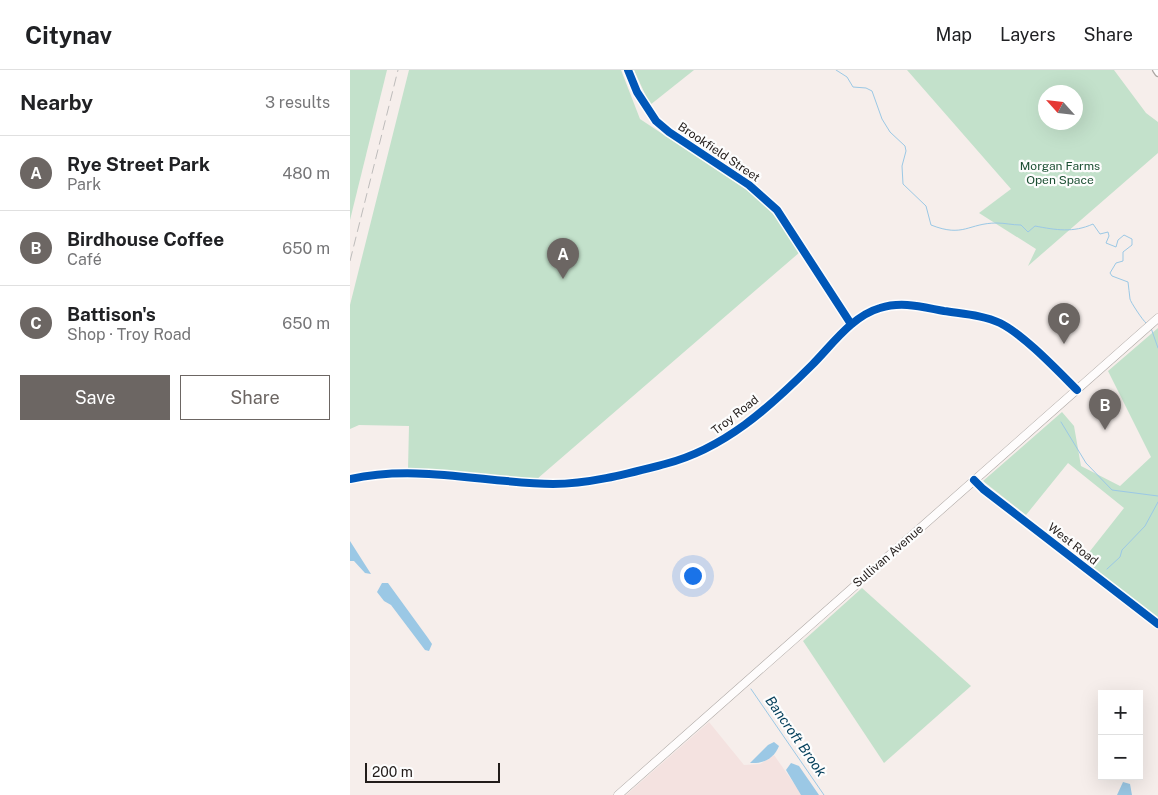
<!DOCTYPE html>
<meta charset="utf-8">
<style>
:root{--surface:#fff;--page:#f2f2f2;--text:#202124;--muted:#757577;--line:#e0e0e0;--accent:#6c6663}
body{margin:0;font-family:"Public Sans",sans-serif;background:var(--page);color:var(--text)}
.controls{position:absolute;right:15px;bottom:15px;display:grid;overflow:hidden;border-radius:0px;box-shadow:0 5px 20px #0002}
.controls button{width:45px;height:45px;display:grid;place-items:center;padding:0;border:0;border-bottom:1px solid var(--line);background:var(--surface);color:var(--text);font:25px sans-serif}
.compass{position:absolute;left:688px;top:15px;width:45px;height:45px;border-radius:50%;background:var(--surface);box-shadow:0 5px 20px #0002;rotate:297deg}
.scale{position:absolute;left:15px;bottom:12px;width:135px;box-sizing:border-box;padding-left:5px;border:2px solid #221c1a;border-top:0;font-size:14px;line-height:18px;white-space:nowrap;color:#221c1a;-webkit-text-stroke:4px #fdfdfd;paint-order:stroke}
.you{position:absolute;left:342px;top:505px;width:18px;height:18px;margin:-12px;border:4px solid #fff;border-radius:50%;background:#1a73e8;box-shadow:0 0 0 8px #1a73e833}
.badge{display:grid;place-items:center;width:32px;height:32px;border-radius:50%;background:var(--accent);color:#fff;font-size:16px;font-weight:700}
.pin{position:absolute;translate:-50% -41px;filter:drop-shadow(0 1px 2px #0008)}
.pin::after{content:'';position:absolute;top:26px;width:18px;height:15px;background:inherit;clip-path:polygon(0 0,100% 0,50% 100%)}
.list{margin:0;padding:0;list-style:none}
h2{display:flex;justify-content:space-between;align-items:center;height:65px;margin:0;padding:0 20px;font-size:21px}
h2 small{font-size:16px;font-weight:400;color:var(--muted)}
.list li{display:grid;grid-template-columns:32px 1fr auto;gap:15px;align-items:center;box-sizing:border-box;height:75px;padding:0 20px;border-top:1px solid var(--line)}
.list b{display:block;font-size:19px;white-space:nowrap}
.list p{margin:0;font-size:16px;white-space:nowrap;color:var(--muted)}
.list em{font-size:16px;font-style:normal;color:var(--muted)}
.actions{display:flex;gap:10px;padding:15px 20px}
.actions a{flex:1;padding:11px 0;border:1px solid var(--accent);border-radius:0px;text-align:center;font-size:18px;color:var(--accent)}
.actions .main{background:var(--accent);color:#fff}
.map{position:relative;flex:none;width:808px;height:725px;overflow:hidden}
header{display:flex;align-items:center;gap:30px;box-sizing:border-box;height:70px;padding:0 25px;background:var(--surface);border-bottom:1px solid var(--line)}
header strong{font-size:24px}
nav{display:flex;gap:28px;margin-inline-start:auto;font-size:18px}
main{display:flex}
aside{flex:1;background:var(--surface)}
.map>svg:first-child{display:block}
.industrial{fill:#f4e2e0}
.green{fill:#c3e1cb;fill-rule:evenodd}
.water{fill:#9bc8e5}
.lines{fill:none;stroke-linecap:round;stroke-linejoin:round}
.stream{stroke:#9bc8e5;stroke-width:1}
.street-casing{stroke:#aba5a2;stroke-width:8}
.secondary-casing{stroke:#aba5a2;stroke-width:9}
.street{stroke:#fefcfc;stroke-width:5.5}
.secondary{stroke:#fefcfc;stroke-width:8}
.rail{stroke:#bebcbb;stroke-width:1;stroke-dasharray:10 5;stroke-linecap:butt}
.cycleway-casing{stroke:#fdfdfd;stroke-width:11}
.cycleway{stroke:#0057b8;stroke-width:8}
.labels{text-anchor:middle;stroke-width:4.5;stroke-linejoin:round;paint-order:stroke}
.street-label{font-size:12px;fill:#221c1a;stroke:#fdfdfd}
.park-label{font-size:12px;fill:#1c4f33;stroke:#fdfdfd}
.water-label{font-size:14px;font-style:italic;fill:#023d59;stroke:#fdfdfd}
</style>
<header>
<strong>Citynav</strong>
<nav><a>Map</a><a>Layers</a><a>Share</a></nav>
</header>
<main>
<aside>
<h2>Nearby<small>3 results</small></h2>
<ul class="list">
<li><span class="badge">A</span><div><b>Rye Street Park</b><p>Park</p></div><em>480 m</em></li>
<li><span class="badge">B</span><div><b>Birdhouse Coffee</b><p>Café</p></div><em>650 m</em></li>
<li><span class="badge">C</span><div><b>Battison's</b><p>Shop · Troy Road</p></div><em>650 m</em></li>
</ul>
<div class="actions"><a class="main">Save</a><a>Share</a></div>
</aside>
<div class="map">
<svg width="808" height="725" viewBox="0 0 808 725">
<rect width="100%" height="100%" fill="#f6eeeb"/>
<!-- industrial -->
<polygon class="industrial" points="359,652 394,695 410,694 424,685 452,725 276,725"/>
<!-- green -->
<g class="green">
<polygon points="0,0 37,0 0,150"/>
<polygon points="59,0 271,0 290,49 403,124 428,149 450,182 187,409 58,399 59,356 9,355 0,359 0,235"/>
<polygon points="284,0 344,0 300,35"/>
<path d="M557 0H764L796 43 808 52V83L678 196 686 179 629 143 661 119ZM696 22H726V52H696Z"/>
<polygon points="808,258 808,548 733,490 774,438 718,393 676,445 633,411 712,342 724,356 731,396 770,416 801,387 758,301"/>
<polygon points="512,518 621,616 534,693 453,571"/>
</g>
<!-- water -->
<g class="water">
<polygon points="0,471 21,504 15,503 4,491 0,491"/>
<polygon points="32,513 38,513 78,568 82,574 79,581 75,580 41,535 34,531 27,522"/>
<path d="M424 672 429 676C424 689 412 694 400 693L418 675Z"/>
<polygon points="441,693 449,696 469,725 451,725 436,700"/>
<polygon points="773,712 780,714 782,725 767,725"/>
</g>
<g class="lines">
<!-- stream -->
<g class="stream">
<path d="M486 0 497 7 503 17 516 18 522 21 532 49 540 62 555 76 556 81 552 96 553 114 576 136 581 155C614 168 618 153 647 153 655 153 662 155 671 155L678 162 685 156C706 160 723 163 743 154L750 164 758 162 759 166 756 173 766 177 768 170 774 165 782 169V175L773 182V191L766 193 760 203 762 206 778 212C779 218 779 223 780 229 780 231 793 251 796 253"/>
<polyline points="801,258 808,278"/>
<polyline points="711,352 736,393 762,420 808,426"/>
<polyline points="757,499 770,487 772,480 795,456 808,432"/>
<polyline points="401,619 474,725"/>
</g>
<defs>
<g id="street">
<polyline points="278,0 287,22 306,51 319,62 399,115 427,140 501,254"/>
<polyline points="806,0 808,3"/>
<polyline points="624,410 633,419 808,554"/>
</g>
<g id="secondary">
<path d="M0 409C67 394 136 413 203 414 240 414 280 403 315 394 374 379 420 337 462 295 482 275 502 246 530 238 552 231 572 237 594 241 613 244 633 245 650 253 674 265 707 300 727 320"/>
<polyline points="268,725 808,248"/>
</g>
</defs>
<!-- street casing -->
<use href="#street" class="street-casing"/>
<!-- secondary casing -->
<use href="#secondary" class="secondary-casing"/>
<!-- street -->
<use href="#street" class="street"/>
<!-- secondary -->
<use href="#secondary" class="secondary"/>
<!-- rail -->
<polyline class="rail" points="0,191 48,0"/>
<defs>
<g id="cycleway">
<polyline points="278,0 287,22 306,51 319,62 399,115 427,140 501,254"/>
<path d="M0 409C67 394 136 413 203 414 240 414 280 403 315 394 374 379 420 337 462 295 482 275 502 246 530 238 552 231 572 237 594 241 613 244 633 245 650 253 674 265 707 300 727 320"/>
<polyline points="624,410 633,419 808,554"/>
</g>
</defs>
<!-- cycleway casing -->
<use href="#cycleway" class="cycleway-casing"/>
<!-- cycleway -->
<use href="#cycleway" class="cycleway"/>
</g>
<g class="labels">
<!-- street labels -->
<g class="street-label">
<text transform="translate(369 82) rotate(34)" y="4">Brookfield Street</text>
<text transform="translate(385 345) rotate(-38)" y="4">Troy Road</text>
<text transform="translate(723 474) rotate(38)" y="4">West Road</text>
<text transform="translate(538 486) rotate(-41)" y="4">Sullivan Avenue</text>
</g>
<!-- park labels -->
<g class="park-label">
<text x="710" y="100">Morgan Farms<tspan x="710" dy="14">Open Space</tspan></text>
</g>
<!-- water labels -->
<g class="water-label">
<text transform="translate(446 666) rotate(55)" y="5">Bancroft Brook</text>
</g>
</g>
</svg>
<div class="controls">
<button>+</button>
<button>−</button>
</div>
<svg class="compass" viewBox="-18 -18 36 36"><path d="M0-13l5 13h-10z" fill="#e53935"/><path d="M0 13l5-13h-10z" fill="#757577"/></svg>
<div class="scale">200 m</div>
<div class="you"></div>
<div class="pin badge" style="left:213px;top:209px">A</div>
<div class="pin badge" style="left:755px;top:360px">B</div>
<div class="pin badge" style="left:714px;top:274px">C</div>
</div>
</main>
